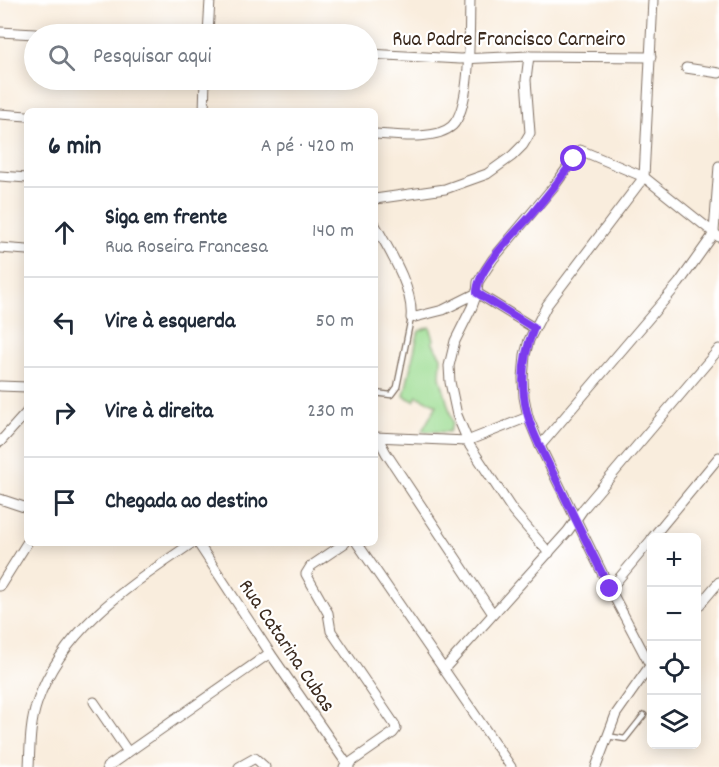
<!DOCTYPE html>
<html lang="pt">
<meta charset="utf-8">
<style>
:root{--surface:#fff;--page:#f6f6f7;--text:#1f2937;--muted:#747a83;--line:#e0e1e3}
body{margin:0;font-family:Dekko,sans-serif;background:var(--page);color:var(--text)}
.controls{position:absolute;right:18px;bottom:18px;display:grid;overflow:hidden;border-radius:9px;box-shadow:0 3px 15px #0003}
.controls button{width:54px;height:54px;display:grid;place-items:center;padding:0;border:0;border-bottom:2px solid var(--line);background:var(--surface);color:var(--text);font:30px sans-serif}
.stop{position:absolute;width:18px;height:18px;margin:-14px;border:4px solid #7c3aed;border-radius:50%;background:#fff}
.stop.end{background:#7c3aed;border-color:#fff;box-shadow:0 2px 6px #0008}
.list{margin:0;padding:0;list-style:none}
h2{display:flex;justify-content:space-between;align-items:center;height:78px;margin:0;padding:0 24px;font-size:26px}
h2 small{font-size:20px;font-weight:400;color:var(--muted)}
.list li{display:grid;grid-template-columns:39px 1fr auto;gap:18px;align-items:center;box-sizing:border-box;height:90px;padding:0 24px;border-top:2px solid var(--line)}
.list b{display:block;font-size:22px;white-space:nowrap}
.list p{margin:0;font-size:20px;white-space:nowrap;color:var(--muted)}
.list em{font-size:20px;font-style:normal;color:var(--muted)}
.icon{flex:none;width:33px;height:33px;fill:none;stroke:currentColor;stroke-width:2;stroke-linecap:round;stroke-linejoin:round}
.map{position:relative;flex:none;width:719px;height:767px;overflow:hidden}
.search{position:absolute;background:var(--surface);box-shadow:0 3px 15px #0003;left:24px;top:24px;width:354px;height:66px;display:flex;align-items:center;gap:15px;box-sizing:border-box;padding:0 21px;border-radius:33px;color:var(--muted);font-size:22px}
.panel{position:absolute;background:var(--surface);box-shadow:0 3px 15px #0003;left:24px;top:108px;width:354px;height:438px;border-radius:9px}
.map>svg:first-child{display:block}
.green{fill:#9ddd93;stroke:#6c8458;stroke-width:1.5}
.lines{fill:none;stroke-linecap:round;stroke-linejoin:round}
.lane-casing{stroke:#7e6e61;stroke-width:7}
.street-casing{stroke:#7e6e61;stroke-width:11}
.lane{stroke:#fff;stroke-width:4.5}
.street{stroke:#fff;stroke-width:9}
.route{stroke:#7c3aed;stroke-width:8}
.labels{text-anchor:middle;stroke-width:4.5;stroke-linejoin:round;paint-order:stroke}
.street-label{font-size:21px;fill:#3b2a1e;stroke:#fff}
</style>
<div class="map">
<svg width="719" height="767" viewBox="0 0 719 767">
<rect width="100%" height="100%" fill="#fff"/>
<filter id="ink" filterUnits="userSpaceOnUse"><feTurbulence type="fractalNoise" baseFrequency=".0167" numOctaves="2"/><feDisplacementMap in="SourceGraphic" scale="12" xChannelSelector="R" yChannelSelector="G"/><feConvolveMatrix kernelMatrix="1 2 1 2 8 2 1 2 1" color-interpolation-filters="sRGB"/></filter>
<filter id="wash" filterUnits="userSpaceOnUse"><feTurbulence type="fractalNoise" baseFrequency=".008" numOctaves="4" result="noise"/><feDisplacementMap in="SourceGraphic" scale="24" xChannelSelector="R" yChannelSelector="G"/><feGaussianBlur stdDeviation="1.35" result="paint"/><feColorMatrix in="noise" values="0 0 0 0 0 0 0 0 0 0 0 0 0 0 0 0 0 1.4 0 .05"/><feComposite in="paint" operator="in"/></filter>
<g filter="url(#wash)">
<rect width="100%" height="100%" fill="#f9eddd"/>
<!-- green -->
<polygon class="green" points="430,327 434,340 432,342 441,357 440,377 453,423 449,432 422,431 437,405 417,396 414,401 404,396 418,334 419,331"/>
</g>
<g filter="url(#ink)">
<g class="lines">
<defs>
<g id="lane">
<polyline points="375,393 391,395 397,387 411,318"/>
<polyline points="607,736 625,739 644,715"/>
</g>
<g id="street">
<polyline points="0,32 35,34"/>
<polyline points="208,34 210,0"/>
<polyline points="368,54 460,59 529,56 651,57"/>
<polyline points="686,68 719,73"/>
<polyline points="204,111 205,80"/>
<polyline points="0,114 27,116"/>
<path d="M375 134C396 135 435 141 452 126 472 107 469 29 470 0"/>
<polyline points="0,176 27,178"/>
<polyline points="644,177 547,305 529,340 525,355 523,378 524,397 528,417 540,446 610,589 650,665"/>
<polyline points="644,177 653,0"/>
<polyline points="375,199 445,189 487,174 512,156 523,145 530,133 526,80 529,56"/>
<path d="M375 225C389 250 414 289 411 318L443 310 477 293"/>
<polyline points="0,248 27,250"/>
<polyline points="477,293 534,328"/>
<polyline points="0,386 27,387"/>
<polyline points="375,437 467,441 528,417"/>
<polyline points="378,438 386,453 493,614"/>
<polyline points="0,442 27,412"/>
<polyline points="540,446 679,283 711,238 714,232 719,166"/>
<polyline points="0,499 27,508"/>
<polyline points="652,538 719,457"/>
<polyline points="198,543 270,653 349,767"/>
<polyline points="357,543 511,767"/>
<polyline points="549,553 513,511 470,446 457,415 450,382 449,366 455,341 472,307 477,293 478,282 493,259 555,185 580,150 644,177 719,237"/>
<polyline points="0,586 27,543"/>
<polyline points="610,589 652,539"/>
<polyline points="696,609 719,582"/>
<polyline points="444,669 568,531 584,508 719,349"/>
<polyline points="94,702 128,752"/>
<path d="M29 767C30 746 30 723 37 703 62 628 131 585 192 543"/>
<polyline points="107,767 270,653"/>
<polyline points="239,767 255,758 265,767"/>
<polyline points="344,767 393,733 396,729 395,725 331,631 328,613 306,574 311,566 345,543"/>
<polyline points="596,767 616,714 652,663"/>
</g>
</defs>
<!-- lane casing -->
<use href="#lane" class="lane-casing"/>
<!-- street casing -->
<use href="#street" class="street-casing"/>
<!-- lane -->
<use href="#lane" class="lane"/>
<!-- street -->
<use href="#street" class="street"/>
</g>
</g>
<g class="lines" filter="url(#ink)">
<!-- route -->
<path class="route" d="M574 159C562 178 547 196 532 214 517 232 476 269 477 293L534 328C525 350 521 372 524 396 527 426 544 454 557 481 574 517 592 553 610 589"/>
</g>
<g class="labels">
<!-- street labels -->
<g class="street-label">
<text x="509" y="45">Rua Padre Francisco Carneiro</text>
<text transform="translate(288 645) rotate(56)" y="7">Rua Catarina Cubas</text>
</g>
</g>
</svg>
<div class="controls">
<button>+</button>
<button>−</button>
<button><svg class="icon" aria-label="locate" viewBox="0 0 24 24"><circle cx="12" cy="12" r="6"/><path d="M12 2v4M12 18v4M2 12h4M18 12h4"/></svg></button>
<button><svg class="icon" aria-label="layers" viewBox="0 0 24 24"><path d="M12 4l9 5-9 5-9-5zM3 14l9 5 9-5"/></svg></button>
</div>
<div class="stop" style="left:574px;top:159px"></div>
<div class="stop end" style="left:610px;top:589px"></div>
<div class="search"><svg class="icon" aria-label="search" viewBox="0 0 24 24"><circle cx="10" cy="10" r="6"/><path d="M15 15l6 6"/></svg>Pesquisar aqui</div>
<section class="panel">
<h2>6 min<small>A pé · 420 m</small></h2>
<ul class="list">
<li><svg class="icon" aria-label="ahead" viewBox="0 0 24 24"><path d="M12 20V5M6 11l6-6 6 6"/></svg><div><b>Siga em frente</b><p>Rua Roseira Francesa</p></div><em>140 m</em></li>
<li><svg class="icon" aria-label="left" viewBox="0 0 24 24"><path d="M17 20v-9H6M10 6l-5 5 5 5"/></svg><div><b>Vire à esquerda</b></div><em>50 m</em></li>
<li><svg class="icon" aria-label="right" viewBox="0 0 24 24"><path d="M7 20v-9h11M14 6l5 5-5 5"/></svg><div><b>Vire à direita</b></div><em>230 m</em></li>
<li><svg class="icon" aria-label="arrive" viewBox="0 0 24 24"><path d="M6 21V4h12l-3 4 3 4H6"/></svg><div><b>Chegada ao destino</b></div></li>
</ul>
</section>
</div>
